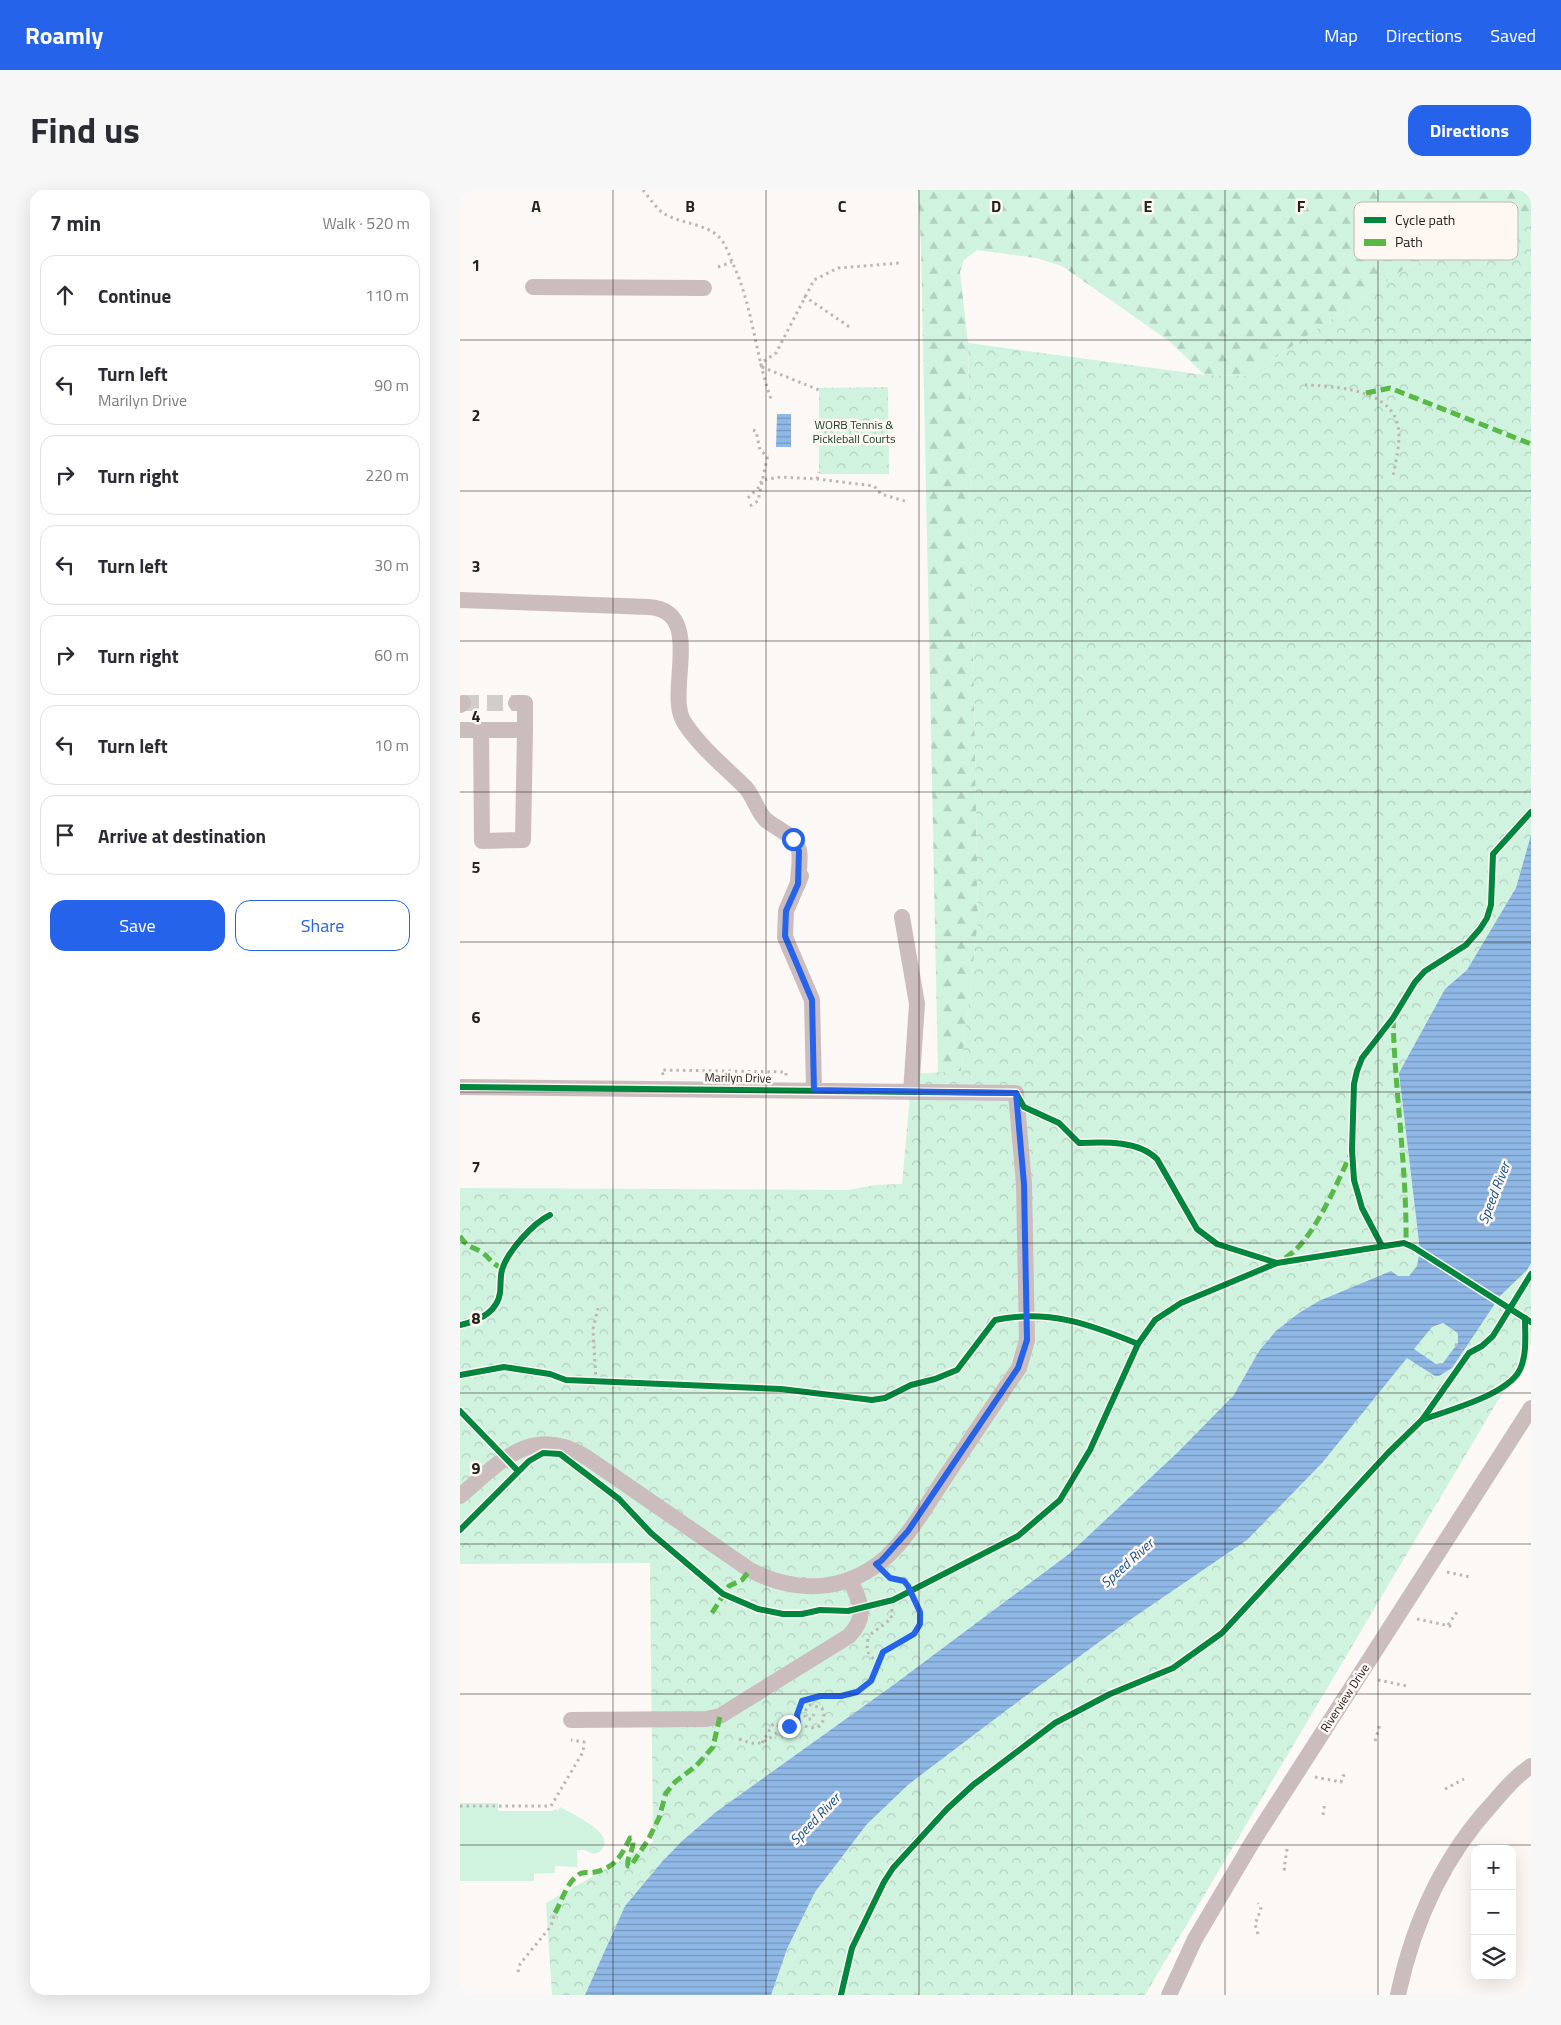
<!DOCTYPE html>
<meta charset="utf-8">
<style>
:root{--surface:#fff;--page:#f7f7f7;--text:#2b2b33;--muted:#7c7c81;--line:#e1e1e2;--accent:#2563eb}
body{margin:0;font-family:"Titillium Web",sans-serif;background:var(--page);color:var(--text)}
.controls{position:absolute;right:15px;bottom:15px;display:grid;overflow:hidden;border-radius:10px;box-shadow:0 5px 20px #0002}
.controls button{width:45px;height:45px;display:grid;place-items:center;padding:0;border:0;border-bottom:1px solid var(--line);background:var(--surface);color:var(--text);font:25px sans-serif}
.stop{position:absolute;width:15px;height:15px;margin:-11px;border:4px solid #2563eb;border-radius:50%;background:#fff}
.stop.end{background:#2563eb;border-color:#fff;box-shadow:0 1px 5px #0008}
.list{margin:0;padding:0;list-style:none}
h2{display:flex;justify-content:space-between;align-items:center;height:65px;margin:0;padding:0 20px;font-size:21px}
h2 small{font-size:16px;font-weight:400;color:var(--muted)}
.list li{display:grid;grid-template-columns:32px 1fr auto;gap:15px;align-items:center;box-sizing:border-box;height:80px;margin:0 10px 10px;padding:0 10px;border:1px solid var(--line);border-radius:15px}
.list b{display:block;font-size:19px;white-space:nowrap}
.list p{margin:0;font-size:16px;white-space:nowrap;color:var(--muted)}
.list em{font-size:16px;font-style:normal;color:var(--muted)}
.actions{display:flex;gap:10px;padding:15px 20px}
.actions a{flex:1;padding:11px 0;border:1px solid var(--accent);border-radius:15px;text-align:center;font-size:18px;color:var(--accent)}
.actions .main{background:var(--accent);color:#fff}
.icon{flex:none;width:28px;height:28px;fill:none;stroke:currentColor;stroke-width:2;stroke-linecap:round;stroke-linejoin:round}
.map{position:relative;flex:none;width:1071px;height:1805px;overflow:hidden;border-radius:15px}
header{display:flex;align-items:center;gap:30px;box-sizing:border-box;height:70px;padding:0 25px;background:var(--accent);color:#fff}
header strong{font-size:24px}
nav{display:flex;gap:28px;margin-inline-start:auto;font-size:18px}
.intro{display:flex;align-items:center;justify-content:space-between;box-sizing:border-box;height:120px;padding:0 30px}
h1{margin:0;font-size:35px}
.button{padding:12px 22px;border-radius:15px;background:var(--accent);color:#fff;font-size:18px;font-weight:700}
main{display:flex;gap:30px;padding:0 30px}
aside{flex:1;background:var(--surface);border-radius:15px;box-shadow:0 5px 20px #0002}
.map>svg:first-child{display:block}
.green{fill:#d0f3df}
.forest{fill:url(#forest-firs)}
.park{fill:url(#park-crowns)}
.water{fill:url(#water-rules);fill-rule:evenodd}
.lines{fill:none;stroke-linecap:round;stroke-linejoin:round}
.minor-tunnel{stroke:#d0cdca;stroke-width:16;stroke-dasharray:16 8;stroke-linecap:butt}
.path{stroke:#bfb6b4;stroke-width:3;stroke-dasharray:2.5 4;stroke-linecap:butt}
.minor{stroke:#cbbdbd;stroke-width:16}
.quiet{stroke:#58b947;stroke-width:5;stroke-dasharray:10 5;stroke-linecap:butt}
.cycleway-casing{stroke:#fef7f2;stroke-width:9}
.cycleway{stroke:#00873e;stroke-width:6}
.route{stroke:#2563eb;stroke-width:6}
.grid{fill:none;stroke:#24211f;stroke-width:1;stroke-opacity:0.55}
.labels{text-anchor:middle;stroke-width:5;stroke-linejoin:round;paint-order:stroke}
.park-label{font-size:12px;fill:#16412e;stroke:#fef7f2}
.street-label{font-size:12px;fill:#24211f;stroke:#fef7f2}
.water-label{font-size:14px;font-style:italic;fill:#165390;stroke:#fef7f2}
.key{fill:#fef7f2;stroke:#bdb7b3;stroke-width:1}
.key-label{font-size:14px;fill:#24211f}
.grid-label{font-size:16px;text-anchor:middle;font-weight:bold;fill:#24211f;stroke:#fef7f2;stroke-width:5;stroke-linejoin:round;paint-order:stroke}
</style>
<header>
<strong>Roamly</strong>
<nav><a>Map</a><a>Directions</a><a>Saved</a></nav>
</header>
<div class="intro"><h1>Find us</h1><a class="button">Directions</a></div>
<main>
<aside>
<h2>7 min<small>Walk · 520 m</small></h2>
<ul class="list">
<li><svg class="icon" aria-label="ahead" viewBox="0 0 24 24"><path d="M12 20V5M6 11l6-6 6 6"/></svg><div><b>Continue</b></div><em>110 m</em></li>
<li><svg class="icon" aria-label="left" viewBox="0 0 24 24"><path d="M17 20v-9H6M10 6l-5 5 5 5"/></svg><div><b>Turn left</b><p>Marilyn Drive</p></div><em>90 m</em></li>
<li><svg class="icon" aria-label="right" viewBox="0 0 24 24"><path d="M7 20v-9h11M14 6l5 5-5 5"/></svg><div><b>Turn right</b></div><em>220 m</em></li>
<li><svg class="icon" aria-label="left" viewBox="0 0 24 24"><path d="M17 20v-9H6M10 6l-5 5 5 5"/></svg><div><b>Turn left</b></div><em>30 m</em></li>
<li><svg class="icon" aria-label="right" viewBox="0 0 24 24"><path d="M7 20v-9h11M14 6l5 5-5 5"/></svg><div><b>Turn right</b></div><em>60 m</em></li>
<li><svg class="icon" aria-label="left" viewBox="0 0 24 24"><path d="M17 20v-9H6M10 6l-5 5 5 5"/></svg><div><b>Turn left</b></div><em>10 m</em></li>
<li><svg class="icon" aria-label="arrive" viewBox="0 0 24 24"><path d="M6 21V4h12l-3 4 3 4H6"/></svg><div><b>Arrive at destination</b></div></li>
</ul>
<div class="actions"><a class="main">Save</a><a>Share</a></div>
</aside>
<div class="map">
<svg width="1071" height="1805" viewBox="0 0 1071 1805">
<defs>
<pattern id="forest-firs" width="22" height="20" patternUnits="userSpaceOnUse" patternTransform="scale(1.25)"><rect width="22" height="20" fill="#d0f3df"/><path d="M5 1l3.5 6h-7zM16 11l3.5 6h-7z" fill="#b2d0bf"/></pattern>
<pattern id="park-crowns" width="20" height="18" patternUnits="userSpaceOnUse" patternTransform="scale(1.25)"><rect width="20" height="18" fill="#d0f3df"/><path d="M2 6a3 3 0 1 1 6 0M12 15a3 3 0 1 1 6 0" fill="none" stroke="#b2d0bf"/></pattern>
<pattern id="water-rules" width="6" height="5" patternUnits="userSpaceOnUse" patternTransform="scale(1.25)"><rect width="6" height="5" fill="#8fb8e6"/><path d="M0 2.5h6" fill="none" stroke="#7595ba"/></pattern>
</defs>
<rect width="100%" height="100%" fill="#fbf8f5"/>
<!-- green -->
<path class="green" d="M0 1613H38V1621H93L95 1619 98 1621 100 1617C112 1624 150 1641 144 1655 142 1661 139 1663 133 1664L125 1660H117V1677L95 1676V1683L74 1684V1691H0Z"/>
<!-- forest -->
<polygon class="forest" points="458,0 1071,0 1071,31 946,78 789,186 745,185 709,151 602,76 576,68 517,60 504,70 500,82 508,153 518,732 501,881 478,884 461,55"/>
<!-- park -->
<g class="park">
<polygon points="1071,31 1071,1154 1059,1175 685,1805 92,1805 86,1713 193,1652 190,1373 0,1374 0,998 388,1000 416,995 442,994 452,884 501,881 518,732 508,153 745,185 789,186 946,78"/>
<polygon points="428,197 429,284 359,284 359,198"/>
</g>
<!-- water -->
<g class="water">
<polygon points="317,224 331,224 331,257 316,257"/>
<path d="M1071 645V1073L1067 1080 1040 1106 992 1178 979 1186H975L947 1168 862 1273 787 1350 661 1436 548 1519 449 1594 407 1634 355 1702 327 1759 311 1805H125L165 1716 201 1673 222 1651 256 1622 432 1496 609 1364 718 1262 774 1205 799 1161 816 1141 839 1123 859 1111 931 1081 938 1086H949L957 1076 960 1060 939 883 985 799 1007 780 1056 698ZM983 1133 998 1143V1153L983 1173 976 1174 954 1159 972 1137Z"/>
</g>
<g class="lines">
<!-- minor-tunnel -->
<polyline class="minor-tunnel" points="3,513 56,513"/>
<!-- path -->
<g class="path">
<path d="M183 0C189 7 196 18 203 23 220 34 245 33 259 47 266 54 269 65 273 74 293 117 295 164 311 209"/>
<polyline points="258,77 272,72"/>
<polyline points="344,106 391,138"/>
<polyline points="301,176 301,173 316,163 354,90 378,78 440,73"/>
<polyline points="302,177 359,200"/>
<path d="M845 195C873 196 927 199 937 232 942 248 936 270 933 286"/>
<polyline points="293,240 296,241 300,260 308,267"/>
<polyline points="357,289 359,282"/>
<polyline points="288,308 299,297 302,290 321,287 357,289 414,296 421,304 448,312"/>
<polyline points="290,316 298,311 308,264"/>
<polyline points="203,885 202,880 326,882 326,886"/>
<polyline points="995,1154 1009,1163"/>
<polyline points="136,1191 133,1139 138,1118"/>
<polyline points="987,1382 1010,1387"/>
<polyline points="957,1429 995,1437"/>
<polyline points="988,1435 999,1419"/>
<polyline points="411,1444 431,1429 433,1410"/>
<path d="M408 1449C405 1462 409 1466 419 1473"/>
<polyline points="918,1490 947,1496"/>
<path d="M338 1534 337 1525 342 1511C360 1504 382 1511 398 1501 418 1489 413 1479 423 1464 427 1457 436 1457 442 1452 459 1441 463 1430 455 1411 452 1404 449 1397 444 1391L435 1390 428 1386"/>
<path d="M279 1549C307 1561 307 1545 329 1536 338 1533 347 1538 357 1538 365 1531 365 1527 362 1518L350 1515 345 1521V1527L348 1529H352L354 1524"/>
<polyline points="915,1551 920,1534"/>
<polyline points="302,1553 313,1534 326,1538"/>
<polyline points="855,1587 881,1592 883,1586 888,1583"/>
<polyline points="985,1599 1004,1589"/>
<polyline points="0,1616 91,1616 123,1562 124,1552 111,1550"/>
<polyline points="863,1625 865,1612"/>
<polyline points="827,1659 824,1679 828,1680"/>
<polyline points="798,1744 795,1734 801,1719 798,1713"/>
<polyline points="58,1782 60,1774 91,1736 95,1723"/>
</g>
<!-- minor -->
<g class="minor">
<polyline points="73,97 244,98"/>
<path d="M0 410 189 417C246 421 205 503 224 532 238 555 267 579 286 598 294 607 297 622 306 630 318 640 334 644 339 660 341 670 338 684 338 694"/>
<polyline points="56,513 65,513 65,540"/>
<polyline points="0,515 3,513"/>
<polyline points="0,540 65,540 63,650 22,651 21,540"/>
<polyline points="341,686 326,721 325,747 352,810 354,900"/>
<polyline points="442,727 457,814 451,902"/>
<path d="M0 897 556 903 564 994 567 1150 559 1178C534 1214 510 1250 486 1286 467 1314 448 1349 422 1371 382 1403 334 1403 290 1380L126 1267C72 1233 39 1273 0 1306"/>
<path d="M111 1530 246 1529 260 1526 389 1446C408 1426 401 1413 390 1390"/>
<polyline points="709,1805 735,1749 793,1651 1071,1218"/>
<path d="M938 1805C953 1734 983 1667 1033 1613 1045 1599 1056 1586 1071 1576"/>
</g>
<!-- quiet -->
<g class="quiet">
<polyline points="906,203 930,198 1071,254"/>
<path d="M933 828C935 904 947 979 946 1054"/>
<path d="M0 1046C6 1057 14 1057 23 1063 32 1070 29 1072 42 1078"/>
<path d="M825 1068C853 1052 876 994 891 964"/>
<polyline points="252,1423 269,1396 282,1390 290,1380"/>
<path d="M95 1723C102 1711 106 1694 117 1686 123 1680 128 1684 135 1682 156 1677 161 1666 170 1648H172C176 1659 166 1666 168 1676L172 1674 188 1650 199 1628 206 1603 215 1592 236 1576 253 1557 260 1526"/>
</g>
<defs>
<g id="cycleway">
<path d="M0 897 556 903 564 917 599 933 619 953C644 952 678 950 697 969L737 1039 757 1054 817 1073 944 1053 953 1057 1071 1132"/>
<polyline points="922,1056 902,1018 894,990 892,960 894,894 897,881 902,868 933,828 955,792 965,781 1006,755 1020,739 1027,728 1031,715 1033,664 1071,622"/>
<path d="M0 1135C18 1131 37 1123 40 1103 41 1095 40 1087 42 1080 47 1062 73 1033 90 1025"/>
<path d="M0 1185 44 1177 90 1184 106 1190 321 1199 412 1210 425 1208 451 1195 475 1189 497 1180 535 1130C588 1119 630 1134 678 1154"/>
<polyline points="0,1221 58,1281"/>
<path d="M962 1230C988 1220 1052 1204 1061 1177 1067 1162 1065 1144 1065 1128"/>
<polyline points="0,1340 69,1271 83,1263 100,1264 159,1309 191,1343 263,1404 298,1419 323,1424 342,1424 360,1420 388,1421 433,1410 558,1346 600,1310 630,1260 678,1154 695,1130 721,1113 817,1073"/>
<polyline points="381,1805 392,1758 424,1692 433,1678 487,1619 513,1595 595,1533 650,1504 713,1478 762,1443 928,1263 962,1230 1009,1163 1022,1156 1033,1146 1071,1084"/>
</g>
</defs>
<!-- cycleway casing -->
<use href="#cycleway" class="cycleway-casing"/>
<!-- cycleway -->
<use href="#cycleway" class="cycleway"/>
</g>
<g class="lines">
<!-- route -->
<polyline class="route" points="329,1536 338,1534 337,1525 342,1511 360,1506 381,1506 397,1502 411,1491 423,1462 454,1444 460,1434 460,1422 448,1396 444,1391 430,1388 416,1374 421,1371 448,1341 558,1178 567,1150 564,994 556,903 354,900 352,810 325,746 326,721 338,694 339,661 333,649"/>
</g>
<!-- grid -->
<path class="grid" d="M153 0V1805M306 0V1805M459 0V1805M612 0V1805M765 0V1805M918 0V1805M0 150H1071M0 301H1071M0 451H1071M0 602H1071M0 752H1071M0 902H1071M0 1053H1071M0 1203H1071M0 1354H1071M0 1504H1071M0 1655H1071"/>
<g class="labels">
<!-- park labels -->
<g class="park-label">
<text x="394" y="239">WORB Tennis &amp;<tspan x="394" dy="14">Pickleball Courts</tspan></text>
</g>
<!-- street labels -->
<g class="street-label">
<text transform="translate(278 888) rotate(1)" y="4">Marilyn Drive</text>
<text transform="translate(885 1508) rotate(-57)" y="4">Riverview Drive</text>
</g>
<!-- water labels -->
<g class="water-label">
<text transform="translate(1034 1003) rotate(-69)" y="5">Speed River</text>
<text transform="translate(667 1373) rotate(-42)" y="5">Speed River</text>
<text transform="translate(355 1629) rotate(-46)" y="5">Speed River</text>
</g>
</g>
<!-- legend -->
<rect x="894" y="12" width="164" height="58" rx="8" class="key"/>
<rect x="904" y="27" width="22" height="6" fill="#00873e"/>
<rect x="904" y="49" width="22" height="7" fill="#58b947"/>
<g class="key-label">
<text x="935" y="35">Cycle path</text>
<text x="935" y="57">Path</text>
</g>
<g class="grid-label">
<text x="76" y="22">A</text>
<text x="230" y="22">B</text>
<text x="382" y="22">C</text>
<text x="536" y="22">D</text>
<text x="688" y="22">E</text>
<text x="841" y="22">F</text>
<text x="16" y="81">1</text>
<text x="16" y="231">2</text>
<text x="16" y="382">3</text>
<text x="16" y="532">4</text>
<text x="16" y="683">5</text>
<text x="16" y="833">6</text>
<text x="16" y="983">7</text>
<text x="16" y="1134">8</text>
<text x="16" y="1284">9</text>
</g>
</svg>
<div class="controls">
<button>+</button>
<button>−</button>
<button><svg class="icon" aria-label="layers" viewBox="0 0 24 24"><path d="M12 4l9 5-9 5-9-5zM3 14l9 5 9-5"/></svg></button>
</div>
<div class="stop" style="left:333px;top:649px"></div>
<div class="stop end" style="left:329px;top:1536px"></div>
</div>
</main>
